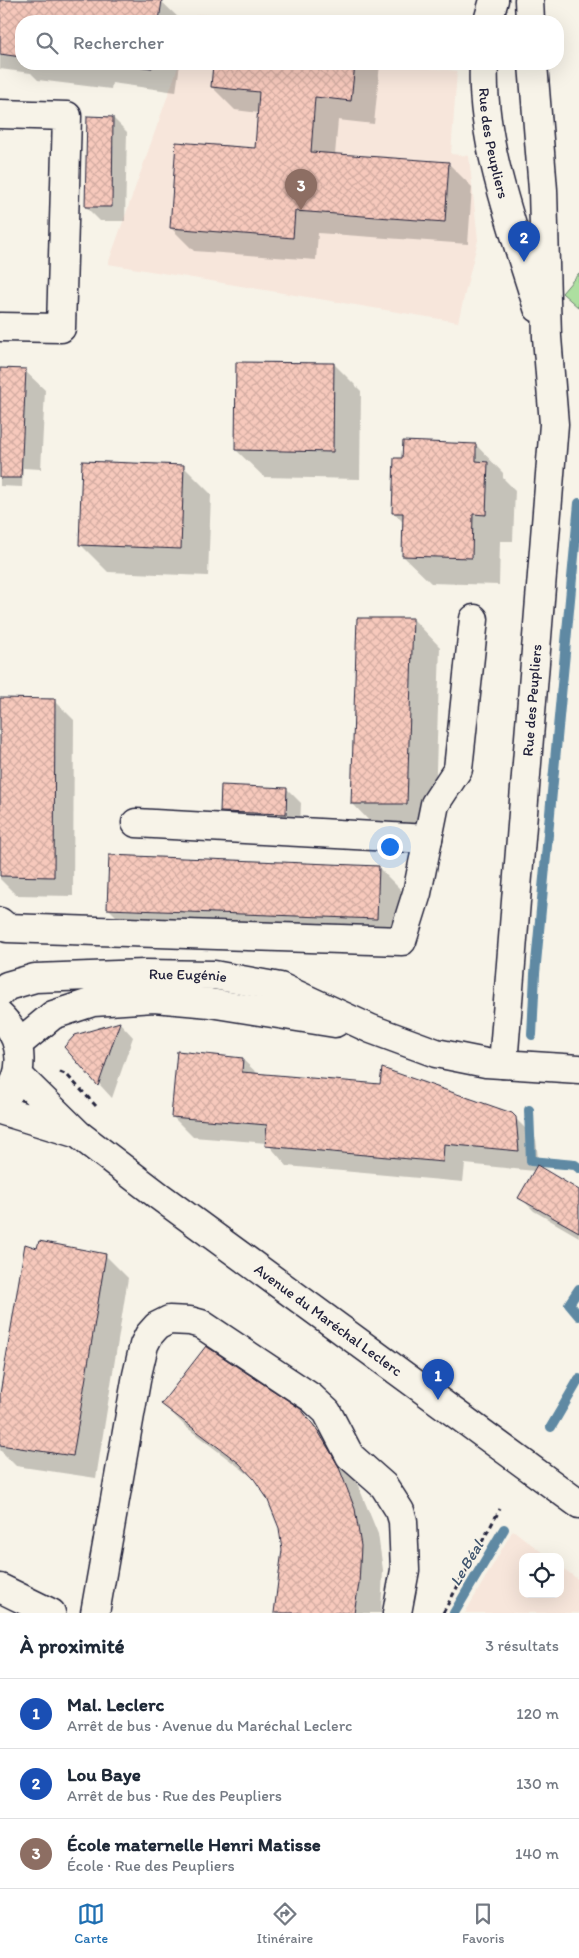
<!DOCTYPE html>
<html lang="fr">
<meta charset="utf-8">
<style>
:root{--surface:#fff;--page:#f2f2f3;--text:#1f2937;--muted:#747a83;--line:#e0e1e3;--accent:#1f6fb2}
body{margin:0;font-family:Itim,sans-serif;background:var(--page);color:var(--text)}
.controls{position:absolute;right:15px;bottom:15px;display:grid;overflow:hidden;border-radius:10px;box-shadow:0 5px 20px #0002}
.controls button{width:45px;height:45px;display:grid;place-items:center;padding:0;border:0;border-bottom:1px solid var(--line);background:var(--surface);color:var(--text);font:25px sans-serif}
.you{position:absolute;left:389px;top:846px;width:18px;height:18px;margin:-12px;border:4px solid #fff;border-radius:50%;background:#1a73e8;box-shadow:0 0 0 8px #1a73e833}
.badge{display:grid;place-items:center;width:32px;height:32px;border-radius:50%;background:var(--accent);color:#fff;font-size:16px;font-weight:700}
.pin{position:absolute;translate:-50% -41px;filter:drop-shadow(0 1px 2px #0008)}
.pin::after{content:'';position:absolute;top:26px;width:18px;height:15px;background:inherit;clip-path:polygon(0 0,100% 0,50% 100%)}
.list{margin:0;padding:0;list-style:none}
h2{display:flex;justify-content:space-between;align-items:center;height:65px;margin:0;padding:0 20px;font-size:21px}
h2 small{font-size:16px;font-weight:400;color:var(--muted)}
.list li{display:grid;grid-template-columns:32px 1fr auto;gap:15px;align-items:center;box-sizing:border-box;height:70px;padding:0 20px;border-top:1px solid var(--line)}
.list b{display:block;font-size:19px;white-space:nowrap}
.list p{margin:0;font-size:16px;white-space:nowrap;color:var(--muted)}
.list em{font-size:16px;font-style:normal;color:var(--muted)}
.icon{flex:none;width:28px;height:28px;fill:none;stroke:currentColor;stroke-width:2;stroke-linecap:round;stroke-linejoin:round}
.map{position:relative;flex:none;width:579px;height:1613px;overflow:hidden}
.search{position:absolute;background:var(--surface);box-shadow:0 5px 20px #0002;left:15px;right:15px;top:15px;height:55px;display:flex;align-items:center;gap:12px;box-sizing:border-box;padding:0 18px;border-radius:20px;color:var(--muted);font-size:19px}
.sheet{height:275px;background:var(--surface)}
nav{display:flex;justify-content:space-around;align-items:center;box-sizing:border-box;height:70px;border-top:1px solid var(--line);background:var(--surface);font-size:14px;color:var(--muted)}
nav a{display:grid;justify-items:center;gap:2px}
nav .on{color:var(--accent)}
.map>svg:first-child{display:block}
.built{fill:#f7e6db}
.pitch{fill:#addfa0;stroke:#68806e}
.shadow{fill:#0003}
.lines{fill:none;stroke-linecap:round;stroke-linejoin:round}
.stream{stroke:#5f89a3;stroke-width:10}
.building{fill:url(#building-cross-hatch);stroke:#22223b}
.minor-casing{stroke:#22223b;stroke-width:31}
.path{stroke:#22223b;stroke-width:3;stroke-dasharray:5 4;stroke-linecap:butt}
.minor{stroke:#f7f3e8;stroke-width:28}
.labels{text-anchor:middle;stroke-width:4;stroke-linejoin:round;paint-order:stroke}
.street-label{font-size:15px;fill:#22223b;stroke:#f7f3e8}
.water-label{font-size:16px;font-style:italic;fill:#41566f;stroke:#f7f3e8}
</style>
<div class="map">
<svg width="579" height="1613" viewBox="0 0 579 1613">
<defs>
<pattern id="building-cross-hatch" width="8" height="8" patternUnits="userSpaceOnUse" patternTransform="scale(1.25)"><rect width="8" height="8" fill="#f7c9bc"/><path d="M0 0l8 8M0 8l8-8" fill="none" stroke="#d3aca2"/></pattern>
</defs>
<rect width="100%" height="100%" fill="#f7f3e8"/>
<filter id="ink" filterUnits="userSpaceOnUse"><feTurbulence type="fractalNoise" baseFrequency=".02" numOctaves="2"/><feDisplacementMap in="SourceGraphic" scale="10" xChannelSelector="R" yChannelSelector="G"/><feConvolveMatrix kernelMatrix="1 2 1 2 8 2 1 2 1" color-interpolation-filters="sRGB"/></filter>
<g filter="url(#ink)">
<!-- built -->
<g class="built">
<polygon points="197,14 278,21 195,21"/>
<polygon points="179,64 389,64 457,71 451,154 469,156 478,240 458,322 108,264"/>
<polygon points="513,1530 548,1557 523,1557 523,1594 560,1594 560,1566 579,1580 579,1613 465,1613"/>
</g>
<!-- pitch -->
<polygon class="pitch" points="579,273 579,308 562,293"/>
<!-- shadow -->
<g class="shadow">
<polygon points="0,0 161,1 182,21 21,21 21,64 180,64 176,92 112,83 111,89 38,80 31,73 0,69"/>
<polygon points="214,64 380,64 374,124 338,120 335,155 448,163 472,187 468,244 318,233 316,260 194,251 171,228 256,149 259,113 235,110 212,87"/>
<polygon points="113,118 127,132 125,221 100,221 86,207"/>
<polygon points="334,364 361,391 360,479 264,477 236,450"/>
<polygon points="0,369 25,371 45,390 41,469 23,468 22,487 0,486"/>
<polygon points="476,445 503,473 503,478 515,490 513,541 500,541 499,585 431,583 403,556 404,523 393,512"/>
<polygon points="183,466 211,494 208,576 108,572 80,544"/>
<polygon points="413,619 440,647 434,831 379,831 352,803"/>
<polygon points="0,700 54,700 74,720 73,896 16,895 0,879"/>
<polygon points="287,789 301,803 300,828 235,826 221,811"/>
<polygon points="378,867 402,891 400,941 132,932 108,908"/>
<polygon points="120,1023 133,1037 112,1098 65,1047"/>
<polygon points="242,1059 258,1074 515,1118 536,1139 539,1168 579,1191 579,1237 534,1211 520,1197 535,1171 465,1164 463,1182 287,1166 267,1143 193,1137 172,1116"/>
<polygon points="38,1250 105,1255 128,1278 96,1478 16,1466 0,1450 0,1401"/>
<polygon points="163,1404 300,1410 324,1434 353,1475 360,1490 378,1534 383,1570 381,1613 275,1613 283,1550 280,1528 268,1497 256,1480 186,1427"/>
</g>
<g class="lines">
<!-- stream -->
<g class="stream">
<polyline points="532,1035 535,974 579,503"/>
<polyline points="529,1110 531,1161 575,1165 579,1168"/>
<polyline points="579,1289 569,1304 579,1316"/>
<polyline points="551,1427 579,1379"/>
<polyline points="454,1613 504,1529"/>
</g>
</g>
<!-- building -->
<g class="building">
<polygon points="0,0 162,0 159,21 21,21 21,57 0,54"/>
<polygon points="121,64 153,64 152,68"/>
<polygon points="213,64 355,64 351,101 315,97 311,152 449,162 445,222 295,211 293,238 170,228 176,142 255,148 259,92 211,87"/>
<polygon points="87,116 113,117 112,207 85,207"/>
<polygon points="236,362 334,363 333,452 235,450"/>
<polygon points="0,368 26,369 21,478 0,478"/>
<polygon points="403,441 476,444 476,461 488,462 486,515 473,514 472,558 402,556 403,513 392,513 394,458 402,458"/>
<polygon points="82,461 184,465 181,549 79,545"/>
<polygon points="357,618 413,618 407,804 351,804"/>
<polygon points="0,698 55,699 54,877 0,876"/>
<polygon points="221,785 287,788 286,814 220,812"/>
<polygon points="109,855 379,866 377,919 107,909"/>
<polygon points="120,1022 98,1086 64,1047 75,1035"/>
<polygon points="177,1051 243,1058 242,1072 380,1084 382,1068 512,1113 516,1117 519,1151 444,1144 443,1162 265,1146 267,1125 171,1117"/>
<polygon points="537,1165 579,1190 579,1232 518,1198"/>
<polygon points="39,1241 106,1254 73,1456 0,1445 0,1394 25,1244 37,1248"/>
<polygon points="206,1346 301,1409 318,1431 330,1451 338,1465 355,1509 361,1546 359,1584 354,1613 274,1613 282,1550 279,1528 267,1498 254,1479 239,1463 161,1404"/>
</g>
<g class="lines">
<defs>
<g id="minor">
<polyline points="529,0 530,21"/>
<polyline points="488,21 494,0"/>
<path id="s1" d="M484 64C480 142 515 233 538 308"/>
<polyline points="0,114 67,116 61,328 0,327"/>
<polyline points="136,823 428,839"/>
<polyline points="0,922 7,928 402,941 417,893 435,804 458,769 474,619"/>
<path id="s2" d="M0 993 7 986 35 978 145 974 214 975 280 987 371 1029 436 1053 486 1063 579 1069"/>
<path d="M0 1016C25 1040 27 1078 0 1102"/>
<polyline points="18,1044 53,1015 93,1002 154,998 210,1003 335,1023"/>
<path id="s3" d="M503 1064 554 424 547 337 543 190 533 64"/>
<path id="s4" d="M18 1075 78 1134 159 1196 579 1504"/>
<polyline points="0,1110 75,1133"/>
<polyline points="0,1588 51,1613"/>
<polyline points="95,1613 137,1375 144,1345 149,1335 157,1326 169,1320 190,1321 201,1324 312,1398 327,1412 350,1456 384,1486 400,1511 403,1521 405,1570 397,1613"/>
</g>
</defs>
<!-- minor casing -->
<use href="#minor" class="minor-casing"/>
<!-- path -->
<g class="path">
<polyline points="60,1072 67,1075 97,1107"/>
<polyline points="443,1613 500,1509"/>
</g>
<!-- minor -->
<use href="#minor" class="minor"/>
</g>
</g>
<g class="labels">
<!-- street labels -->
<g class="street-label">
<text dy="5" stroke="none"><textPath href="#s1" startOffset="80">Rue des Peupliers</textPath></text>
<text dy="5" stroke="none"><textPath href="#s3" startOffset="365">Rue des Peupliers</textPath></text>
<text dy="5" stroke="none"><textPath href="#s2" startOffset="192">Rue Eugénie</textPath></text>
<text dy="5" stroke="none"><textPath href="#s4" startOffset="396">Avenue du Maréchal Leclerc</textPath></text>
</g>
<!-- water labels -->
<g class="water-label">
<text transform="translate(466 1563) rotate(-59)" y="6">Le Béal</text>
</g>
</g>
</svg>
<div class="controls">
<button><svg class="icon" aria-label="locate" viewBox="0 0 24 24"><circle cx="12" cy="12" r="6"/><path d="M12 2v4M12 18v4M2 12h4M18 12h4"/></svg></button>
</div>
<div class="you"></div>
<div class="pin badge" style="left:438px;top:1400px;background:#1a4fb4">1</div>
<div class="pin badge" style="left:524px;top:262px;background:#1a4fb4">2</div>
<div class="pin badge" style="left:301px;top:210px;background:#8d6e63">3</div>
<div class="search"><svg class="icon" aria-label="search" viewBox="0 0 24 24"><circle cx="10" cy="10" r="6"/><path d="M15 15l6 6"/></svg>Rechercher</div>
</div>
<section class="sheet">
<h2>À proximité<small>3 résultats</small></h2>
<ul class="list">
<li><span class="badge" style="background:#1a4fb4">1</span><div><b>Mal. Leclerc</b><p>Arrêt de bus · Avenue du Maréchal Leclerc</p></div><em>120 m</em></li>
<li><span class="badge" style="background:#1a4fb4">2</span><div><b>Lou Baye</b><p>Arrêt de bus · Rue des Peupliers</p></div><em>130 m</em></li>
<li><span class="badge" style="background:#8d6e63">3</span><div><b>École maternelle Henri Matisse</b><p>École · Rue des Peupliers</p></div><em>140 m</em></li>
</ul>
</section>
<nav>
<a class="on"><svg class="icon" aria-label="map" viewBox="0 0 24 24"><path d="M3 6l6-2 6 2 6-2v14l-6 2-6-2-6 2zM9 4v14M15 6v14"/></svg>Carte</a>
<a><svg class="icon" aria-label="directions" viewBox="0 0 24 24"><path d="M12 3l9 9-9 9-9-9zM9 14v-3h6M13 9l2 2-2 2"/></svg>Itinéraire</a>
<a><svg class="icon" aria-label="saved" viewBox="0 0 24 24"><path d="M7 4h10v16l-5-4-5 4z"/></svg>Favoris</a>
</nav>
